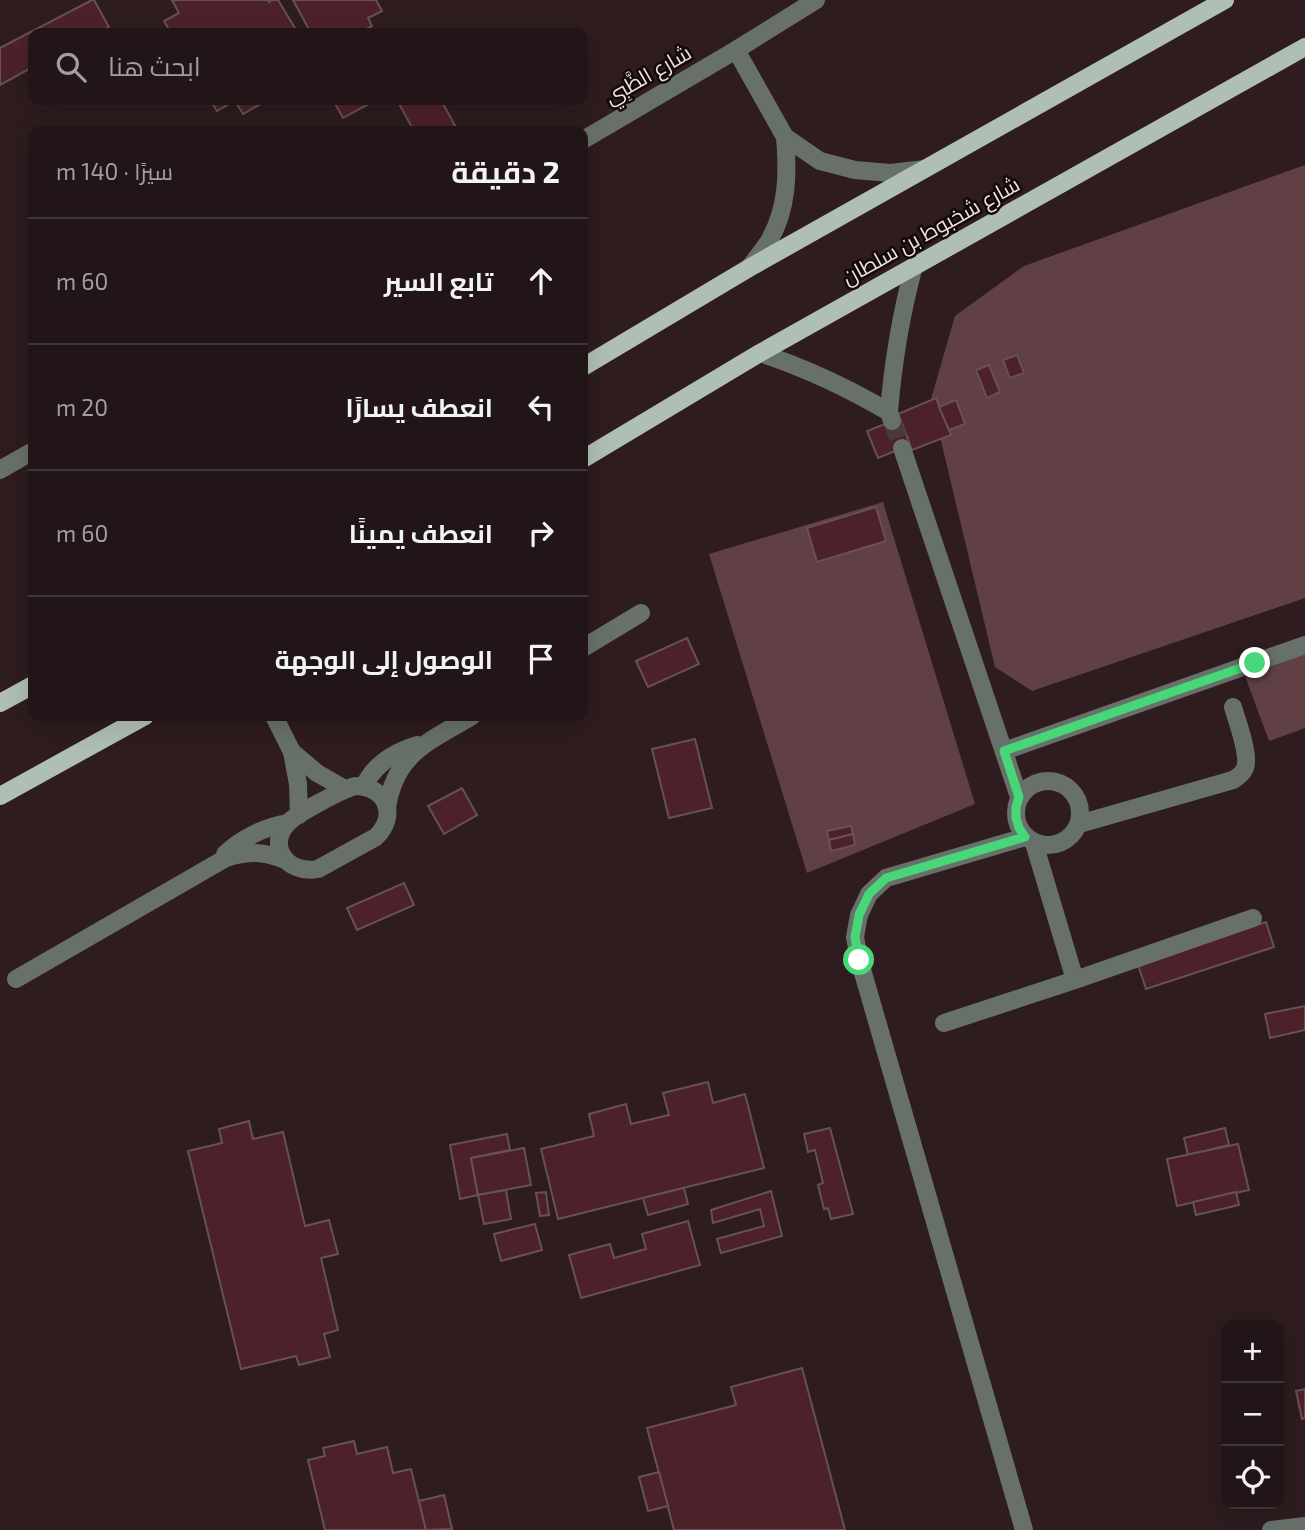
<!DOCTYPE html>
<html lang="ar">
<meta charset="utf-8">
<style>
:root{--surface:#221517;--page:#2a1e20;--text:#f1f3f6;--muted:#a29fa1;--line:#3f3436}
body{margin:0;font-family:"Exo 2",Cairo,sans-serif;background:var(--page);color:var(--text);direction:rtl}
.controls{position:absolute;right:21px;bottom:21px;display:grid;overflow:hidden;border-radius:14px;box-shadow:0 7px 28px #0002}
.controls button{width:63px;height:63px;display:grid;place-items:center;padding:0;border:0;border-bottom:2px solid var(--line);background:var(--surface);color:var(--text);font:35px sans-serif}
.stop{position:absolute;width:21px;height:21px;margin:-16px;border:5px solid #48d778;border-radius:50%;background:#fff}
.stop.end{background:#48d778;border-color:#fff;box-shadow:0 2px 7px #0008}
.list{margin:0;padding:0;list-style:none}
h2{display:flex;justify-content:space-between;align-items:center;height:91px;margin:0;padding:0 28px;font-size:30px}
h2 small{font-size:23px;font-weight:400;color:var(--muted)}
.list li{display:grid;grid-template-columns:46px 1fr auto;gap:21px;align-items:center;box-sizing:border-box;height:126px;padding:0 28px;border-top:2px solid var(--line)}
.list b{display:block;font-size:26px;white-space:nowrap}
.list em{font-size:23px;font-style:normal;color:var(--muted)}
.icon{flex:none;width:38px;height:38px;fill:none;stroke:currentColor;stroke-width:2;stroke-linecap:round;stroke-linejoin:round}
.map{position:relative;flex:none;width:1305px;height:1530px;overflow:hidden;direction:ltr}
.search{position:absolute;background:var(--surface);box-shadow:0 7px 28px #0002;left:28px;top:28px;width:560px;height:77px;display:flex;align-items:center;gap:18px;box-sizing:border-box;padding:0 24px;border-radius:14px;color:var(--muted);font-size:26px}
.panel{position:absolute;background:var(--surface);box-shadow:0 7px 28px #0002;left:28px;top:126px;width:560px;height:595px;border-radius:14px;direction:rtl}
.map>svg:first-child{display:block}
.green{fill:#604045}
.building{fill:#4d212a;stroke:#665154;stroke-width:2}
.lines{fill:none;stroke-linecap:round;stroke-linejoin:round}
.minor-tunnel{stroke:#4b3a3d;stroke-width:18;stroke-dasharray:18 9;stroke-linecap:butt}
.minor{stroke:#68706a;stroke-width:18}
.major{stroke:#b0bfb3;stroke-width:18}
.route{stroke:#48d778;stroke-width:9}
.labels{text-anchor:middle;stroke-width:5;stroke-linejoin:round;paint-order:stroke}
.street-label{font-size:21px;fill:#f0e3e4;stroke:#11090a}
</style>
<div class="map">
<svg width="1305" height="1530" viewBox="0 0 1305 1530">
<rect width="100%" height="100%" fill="#2e1c1f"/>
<!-- green -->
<g class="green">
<polygon points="1305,165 1305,598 1032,691 995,667 931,399 955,316 1024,266"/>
<polygon points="883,502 975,804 807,873 709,554"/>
<polygon points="1305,654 1305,728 1269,741 1245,676"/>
</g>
<!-- building -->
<g class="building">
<polygon points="92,0 94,0 109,27 96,33 44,33 40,27"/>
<polygon points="172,0 268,0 269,2 272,0 278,0 298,33 171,33 164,21 179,13"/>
<polygon points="293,0 376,0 382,11 368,18 372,26 359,33 311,33"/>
<polygon points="40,27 44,33 33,33 33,67 0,85 0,48"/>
<polygon points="210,100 236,100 217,111"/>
<polygon points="236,100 268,100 243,114 235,101"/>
<polygon points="333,100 366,100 369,104 343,118"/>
<polygon points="397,100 441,100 458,131 414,131"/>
<polygon points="1017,355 1024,373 1010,378 1003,360"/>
<polygon points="989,365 1000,392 987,398 976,370"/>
<polygon points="936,398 951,435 912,450 898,414"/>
<polygon points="956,400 965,424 949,430 939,407"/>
<polygon points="900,418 910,445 878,458 867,431"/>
<polygon points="876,507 886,541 817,562 807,528"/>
<polygon points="687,638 699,664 648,687 636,661"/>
<polygon points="695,739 712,808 669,818 652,749"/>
<polygon points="462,788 477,815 444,834 428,806"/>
<polygon points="851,826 853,834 829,840 827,831"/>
<polygon points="853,834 855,845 831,851 829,840"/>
<polygon points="404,883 414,905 357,930 347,908"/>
<polygon points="1266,922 1274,947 1146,989 1138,965"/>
<polygon points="1305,1006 1305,1030 1270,1038 1265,1014"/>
<polygon points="708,1082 713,1103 745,1094 764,1168 558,1219 541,1149 594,1136 589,1114 626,1104 631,1124 669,1115 663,1093"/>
<polygon points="249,1121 253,1139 283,1132 305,1226 329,1220 338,1254 321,1258 338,1330 324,1334 330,1357 299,1365 296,1356 241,1369 188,1151 222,1143 219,1129"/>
<polygon points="830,1128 853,1214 831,1219 828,1208 824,1209 818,1185 823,1183 815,1150 808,1152 804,1134"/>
<polygon points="1225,1128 1229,1145 1188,1155 1184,1138"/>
<polygon points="507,1134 510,1150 471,1158 478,1195 460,1199 450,1145"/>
<polygon points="1238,1144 1249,1190 1177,1206 1167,1159"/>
<polygon points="524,1148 531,1185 478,1195 471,1158"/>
<polygon points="684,1188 688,1204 648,1215 643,1198"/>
<polygon points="506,1190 511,1219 484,1224 478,1195"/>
<polygon points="771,1191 782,1236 721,1253 717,1239 764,1226 760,1209 713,1223 711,1210"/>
<polygon points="546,1192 549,1215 540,1216 536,1193"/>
<polygon points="1236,1192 1239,1205 1196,1215 1193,1202"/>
<polygon points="688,1221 700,1265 581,1298 569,1255 610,1244 614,1258 646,1249 642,1234"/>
<polygon points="535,1224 542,1250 501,1261 494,1234"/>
<polygon points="802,1368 845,1530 674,1530 647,1428 736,1405 731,1387"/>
<polygon points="1305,1389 1305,1418 1302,1419 1296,1391"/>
<polygon points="354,1441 357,1454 387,1447 393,1473 411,1469 426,1530 325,1530 308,1460 325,1456 323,1448"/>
<polygon points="659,1472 668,1506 648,1511 639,1477"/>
<polygon points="444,1495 452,1529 426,1530 419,1501"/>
</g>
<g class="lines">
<!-- minor-tunnel -->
<polyline class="minor-tunnel" points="892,421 902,448"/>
<!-- minor -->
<g class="minor">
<polyline points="736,50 785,137 820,161 855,170 890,173 925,169"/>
<polyline points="583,140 736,50 816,0"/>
<path d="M749 268C756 259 763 250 769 241 788 208 788 173 785 137"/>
<path d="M760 353C806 368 848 388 889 412"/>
<path d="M892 421 889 412C893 362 901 314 914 266"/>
<polyline points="902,448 1019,797"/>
<polyline points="0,470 33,451"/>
<polyline points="583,648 641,613"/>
<polyline points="274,716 292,752 298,784 299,815"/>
<polyline points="1004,751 1305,645"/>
<polyline points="292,752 317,773 345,789"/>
<circle cx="1048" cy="813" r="32"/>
<path d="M355 786C385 786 399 814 376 837L318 869C287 875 266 845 288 823 297 813 342 790 355 786Z"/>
<path d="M364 786C374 765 394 752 417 745"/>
<path d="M387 808C395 753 429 742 472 716"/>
<path d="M1079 824 1233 780C1238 777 1243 773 1245 768 1250 755 1237 721 1233 707"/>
<polyline points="1034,843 1075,980"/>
<path d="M225 854C242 838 265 827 287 823"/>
<path d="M16 979 226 858C247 851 264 851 285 860"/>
<polyline points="944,1023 1075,980 1253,918"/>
<polyline points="1024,1530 859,959 855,937 859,915 869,894 886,878 1025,837"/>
<polyline points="1271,1530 1305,1526"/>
</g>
<!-- major -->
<g class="major">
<polyline points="583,367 749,268 1225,0"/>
<polyline points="583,459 760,353 1305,47"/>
<polyline points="0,703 33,685"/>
<polyline points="0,796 145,716"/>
</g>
</g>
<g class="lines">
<!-- route -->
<polyline class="route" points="859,960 855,937 859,915 869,894 886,878 1025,837 1019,828 1016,818 1016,807 1019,797 1004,751 1255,663"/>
</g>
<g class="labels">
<!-- street labels -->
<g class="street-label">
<text transform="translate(648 75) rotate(-30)" y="7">شارع الظَّبِي</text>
<text transform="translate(931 231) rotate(-29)" y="7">شارع شخبوط بن سلطان</text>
</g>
</g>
</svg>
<div class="controls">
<button>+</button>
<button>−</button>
<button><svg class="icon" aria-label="locate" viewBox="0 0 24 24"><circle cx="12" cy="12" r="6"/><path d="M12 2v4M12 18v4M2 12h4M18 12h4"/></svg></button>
</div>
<div class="stop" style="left:859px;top:960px"></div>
<div class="stop end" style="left:1255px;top:663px"></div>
<div class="search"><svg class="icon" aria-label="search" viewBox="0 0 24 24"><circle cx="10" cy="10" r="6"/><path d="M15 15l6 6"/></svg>ابحث هنا</div>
<section class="panel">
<h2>2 دقيقة<small>سيرًا · 140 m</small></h2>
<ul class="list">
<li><svg class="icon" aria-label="ahead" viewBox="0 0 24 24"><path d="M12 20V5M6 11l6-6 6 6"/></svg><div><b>تابع السير</b></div><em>60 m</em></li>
<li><svg class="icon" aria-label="left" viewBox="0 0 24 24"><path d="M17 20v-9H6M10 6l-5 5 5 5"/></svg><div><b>انعطف يسارًا</b></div><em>20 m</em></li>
<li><svg class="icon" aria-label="right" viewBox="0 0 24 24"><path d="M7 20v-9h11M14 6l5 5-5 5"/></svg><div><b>انعطف يمينًا</b></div><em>60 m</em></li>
<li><svg class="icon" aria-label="arrive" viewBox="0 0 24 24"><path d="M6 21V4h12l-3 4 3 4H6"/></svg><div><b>الوصول إلى الوجهة</b></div></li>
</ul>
</section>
</div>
